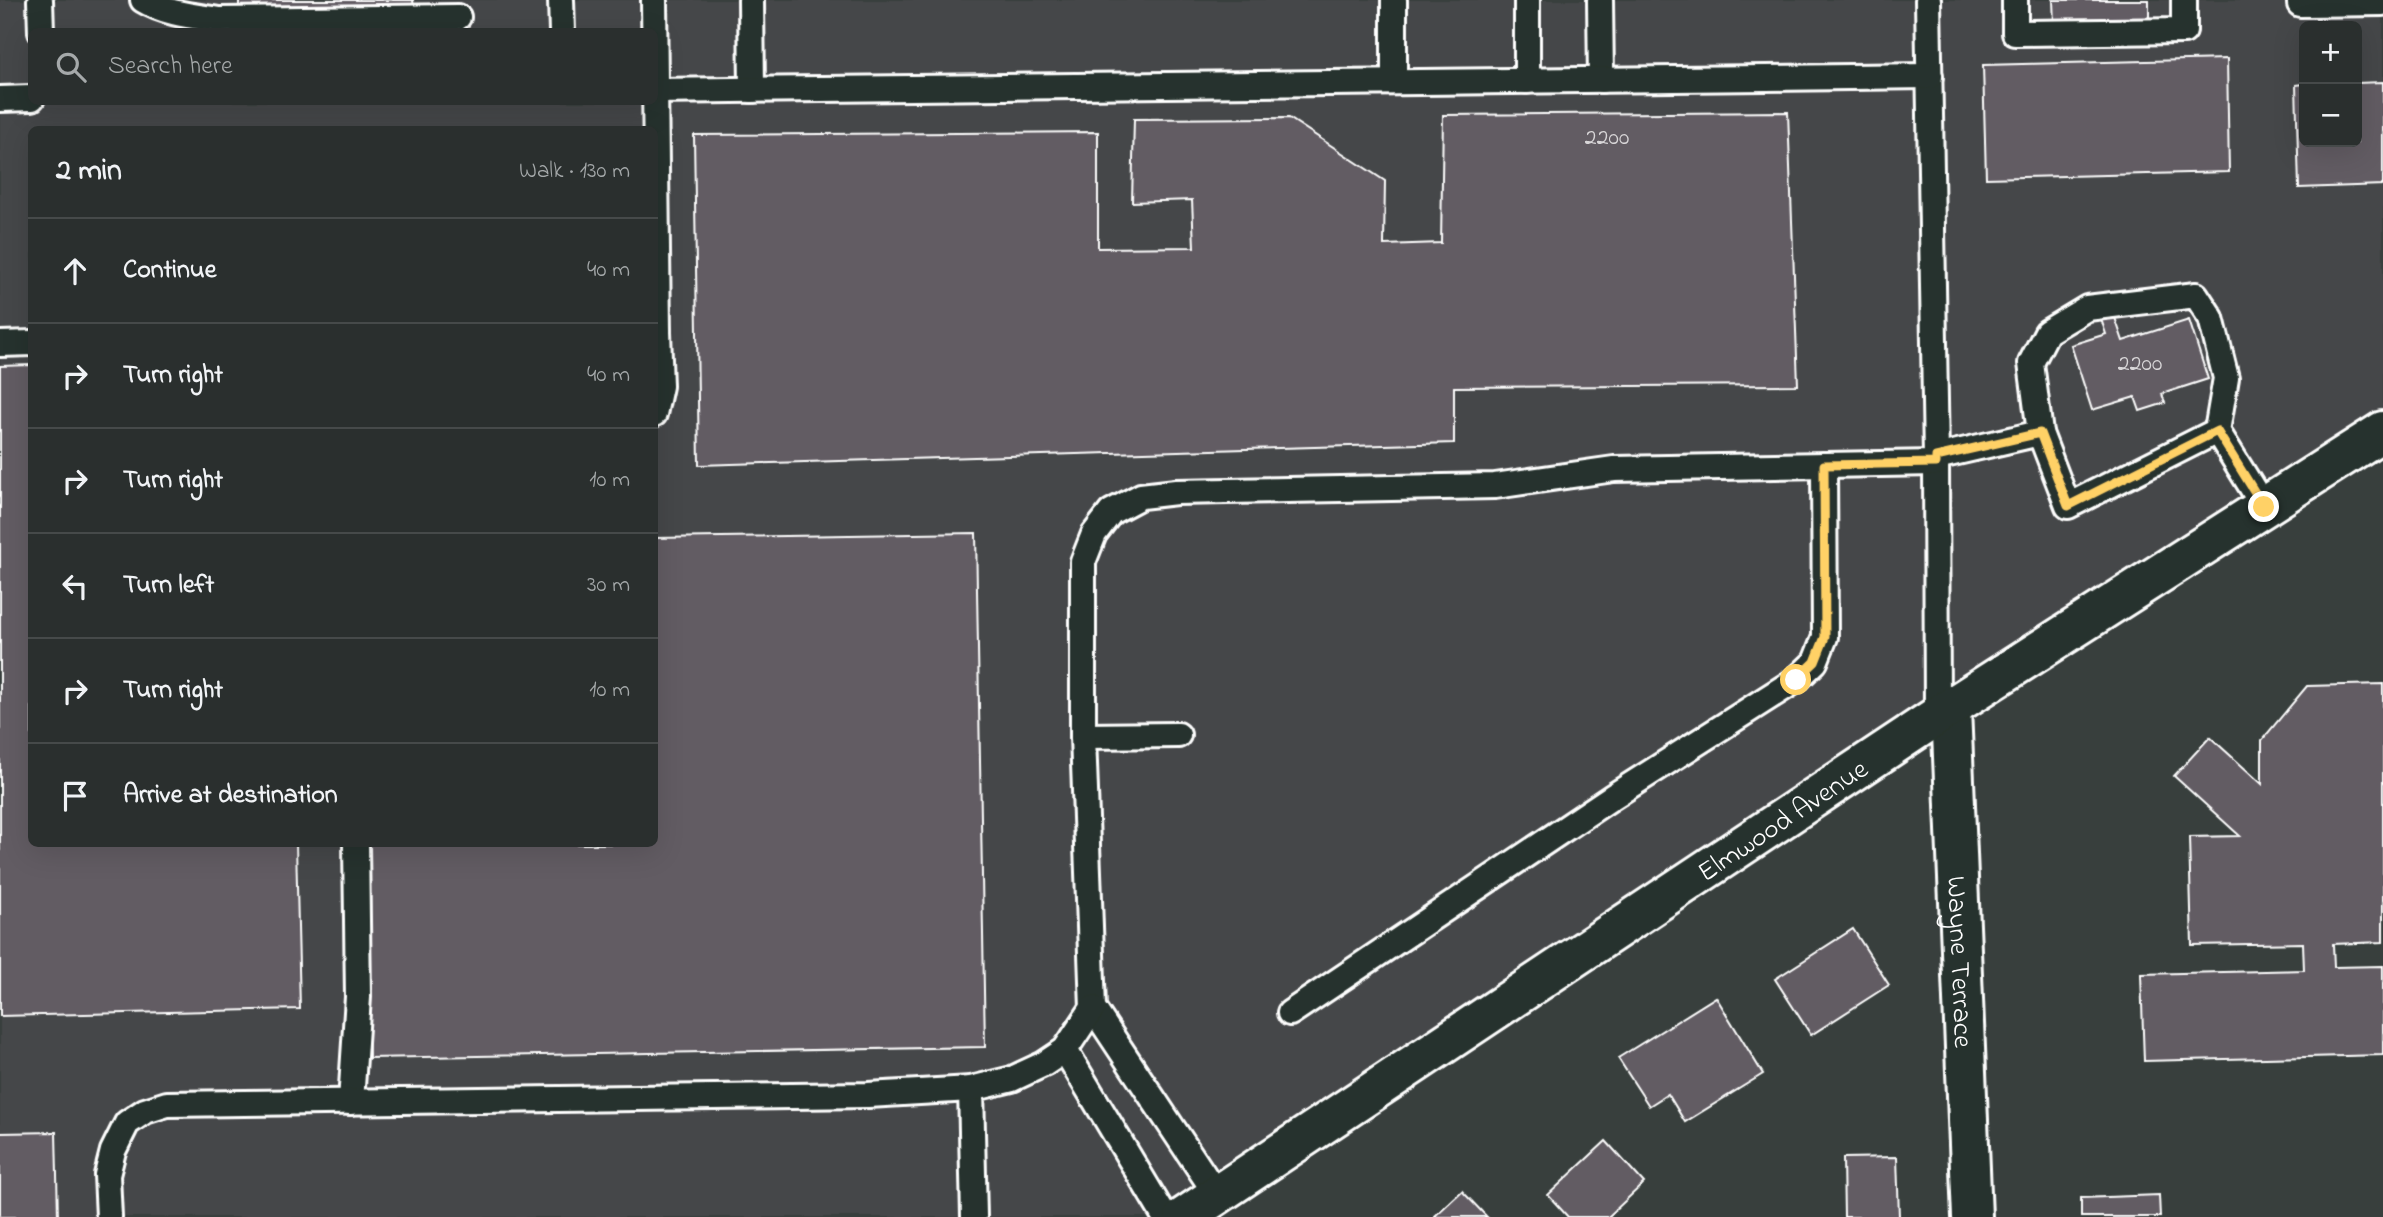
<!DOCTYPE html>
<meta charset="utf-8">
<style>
:root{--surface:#2a2f2e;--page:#323736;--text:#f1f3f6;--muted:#a5a9aa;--line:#464a4a}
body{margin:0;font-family:"Indie Flower",sans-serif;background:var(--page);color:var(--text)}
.controls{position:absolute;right:21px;top:21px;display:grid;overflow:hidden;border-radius:10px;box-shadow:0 7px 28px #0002}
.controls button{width:63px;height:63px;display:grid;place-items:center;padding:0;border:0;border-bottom:2px solid var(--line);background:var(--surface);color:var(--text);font:35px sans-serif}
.stop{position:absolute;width:21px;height:21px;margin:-16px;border:5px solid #ffd166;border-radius:50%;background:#fff}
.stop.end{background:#ffd166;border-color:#fff;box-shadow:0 2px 7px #0008}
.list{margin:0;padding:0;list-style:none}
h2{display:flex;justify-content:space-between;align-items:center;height:91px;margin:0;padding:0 28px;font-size:30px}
h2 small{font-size:23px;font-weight:400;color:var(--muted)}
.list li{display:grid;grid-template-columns:46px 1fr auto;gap:21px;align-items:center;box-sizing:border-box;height:105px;padding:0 28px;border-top:2px solid var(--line)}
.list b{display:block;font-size:26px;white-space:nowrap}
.list em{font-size:23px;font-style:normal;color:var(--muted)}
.icon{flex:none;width:38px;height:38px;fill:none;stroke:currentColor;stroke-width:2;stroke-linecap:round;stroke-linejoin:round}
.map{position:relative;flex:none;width:2383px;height:1217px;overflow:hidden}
.search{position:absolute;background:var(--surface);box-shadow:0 7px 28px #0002;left:28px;top:28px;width:630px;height:77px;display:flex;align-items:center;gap:18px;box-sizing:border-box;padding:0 24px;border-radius:10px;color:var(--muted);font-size:26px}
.panel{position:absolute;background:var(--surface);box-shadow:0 7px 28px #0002;left:28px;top:126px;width:630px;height:721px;border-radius:10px}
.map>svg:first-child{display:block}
.built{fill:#454748;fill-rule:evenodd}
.building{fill:#625b63;stroke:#fff;stroke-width:2}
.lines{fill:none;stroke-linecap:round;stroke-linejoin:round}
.lane-casing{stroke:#fff;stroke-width:30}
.street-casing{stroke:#fff;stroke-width:44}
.secondary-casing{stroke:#fff;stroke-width:44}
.lane{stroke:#26332d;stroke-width:24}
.street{stroke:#26332d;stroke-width:38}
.secondary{stroke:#26332d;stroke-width:38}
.route{stroke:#ffd166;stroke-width:9}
.labels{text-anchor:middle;stroke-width:7;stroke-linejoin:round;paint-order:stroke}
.number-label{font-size:24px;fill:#d8d6d8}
.street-label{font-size:28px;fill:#fff;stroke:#26332d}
</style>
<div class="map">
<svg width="2383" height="1217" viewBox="0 0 2383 1217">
<rect width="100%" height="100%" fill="#383f3d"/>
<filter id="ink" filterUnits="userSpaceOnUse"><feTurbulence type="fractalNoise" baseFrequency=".0143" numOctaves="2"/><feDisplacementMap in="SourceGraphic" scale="14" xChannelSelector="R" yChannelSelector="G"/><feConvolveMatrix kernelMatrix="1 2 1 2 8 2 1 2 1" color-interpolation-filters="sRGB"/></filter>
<g filter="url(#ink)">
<!-- built -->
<path class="built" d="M0 0H2383V430L1184 1217H0ZM2304 26H2357V142H2304ZM32 32H654V102H32ZM32 130H654V844H32Z"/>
<!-- building -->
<g class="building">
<polygon points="239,0 413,0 414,8 239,11"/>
<polygon points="2053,0 2149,0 2149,23 2054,24"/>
<polygon points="2227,59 2229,172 1986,178 1983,65"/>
<polygon points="2383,82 2383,185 2299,188 2296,85 2304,84 2304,142 2357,142 2357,83"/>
<polygon points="1788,112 1798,385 1454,387 1454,443 699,465 694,135 1098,132 1098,248 1194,247 1192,200 1132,202 1134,119 1289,118 1385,181 1384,245 1441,243 1443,115"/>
<polygon points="2112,309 2123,341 2189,320 2208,379 2162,394 2165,403 2140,411 2135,397 2092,410 2071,345 2106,334 2099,313"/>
<polygon points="32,365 32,844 296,844 300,1009 0,1016 0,366"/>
<polygon points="976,533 985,1047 369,1058 365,844 654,844 654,538"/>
<polygon points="2383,684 2383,942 2333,944 2334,967 2383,966 2383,1055 2144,1061 2141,974 2304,970 2303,943 2192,945 2189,837 2240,836 2174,776 2210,737 2262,784 2262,740 2307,686"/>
<polygon points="1853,929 1889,985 1811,1035 1775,979"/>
<polygon points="1716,997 1763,1074 1685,1122 1668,1094 1649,1106 1618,1058"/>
<polygon points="56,1132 58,1217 0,1217 0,1133"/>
<polygon points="1606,1141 1644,1183 1608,1217 1568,1217 1548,1195"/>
<polygon points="1897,1157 1899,1217 1844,1217 1843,1158"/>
<polygon points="1462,1191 1487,1217 1435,1217 1435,1216"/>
<polygon points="2159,1195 2160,1217 2081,1217 2081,1198"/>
</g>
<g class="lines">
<defs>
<g id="lane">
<polyline points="40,0 41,32"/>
<path d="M143 0C166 14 194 16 220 20L458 17"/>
<polyline points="561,0 562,32"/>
<polyline points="654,0 658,332 654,332"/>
<polyline points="751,0 752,90"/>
<polyline points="1600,0 1601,80"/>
<polyline points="1928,0 1936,457 1937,716"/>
<polyline points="2015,0 2015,33 2184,31 2184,0"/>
<polyline points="2300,0 2300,4 2383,3"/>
<polyline points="1527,81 1527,0"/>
<polyline points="1394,82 1394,0"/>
<polyline points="654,91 1930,76"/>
<polyline points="0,99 32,98"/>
<polyline points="0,344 32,343"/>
<polyline points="654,414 660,386 658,332"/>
<polyline points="2040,433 2031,363 2047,332 2087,308 2196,295 2211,318 2226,378 2217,431"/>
<polyline points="1936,457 2040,433 2068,506 2217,431 2264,507"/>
<polyline points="1083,736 1178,735"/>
<polyline points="1290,1013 1612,797 1796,680 1815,662 1825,637 1824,465"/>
<polyline points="1065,1050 1165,1217"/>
<polyline points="971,1089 974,1217"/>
<polyline points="351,1102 358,997 356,844"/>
<polyline points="1217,1195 1093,1008 1083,736 1083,562 1094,534 1111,512 1141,496 1176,492 1495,486 1614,469 1936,463"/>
<polyline points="109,1217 107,1175 113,1151 127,1123 145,1111 167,1104 868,1095 971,1089 1012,1079 1044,1064 1065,1050 1093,1008"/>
</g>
<g id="street">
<path id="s1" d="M1951 708 1972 1217"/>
</g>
<g id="secondary">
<path id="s2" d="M1184 1217 1937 716 2383 431"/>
</g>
</defs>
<!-- lane casing -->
<use href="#lane" class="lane-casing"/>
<!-- street casing -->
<use href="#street" class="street-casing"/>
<!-- secondary casing -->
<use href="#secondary" class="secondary-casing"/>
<!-- lane -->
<use href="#lane" class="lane"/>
<!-- street -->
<use href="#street" class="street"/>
<!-- secondary -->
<use href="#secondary" class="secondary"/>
</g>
</g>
<g class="lines" filter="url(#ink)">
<!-- route -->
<polyline class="route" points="1796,680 1815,662 1825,637 1824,465 1936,463 1936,457 2040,433 2068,506 2217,431 2264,507"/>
</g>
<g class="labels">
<!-- number labels -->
<g class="number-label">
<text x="1607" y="144">2200</text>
<text x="2140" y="370">2200</text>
</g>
<!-- street labels -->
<g class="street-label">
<text dy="10" stroke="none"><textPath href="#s2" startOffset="718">Elmwood Avenue</textPath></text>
<text dy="10" stroke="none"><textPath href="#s1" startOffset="254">Wayne Terrace</textPath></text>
</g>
</g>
</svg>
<div class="controls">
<button>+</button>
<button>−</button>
</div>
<div class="stop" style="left:1796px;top:680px"></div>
<div class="stop end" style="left:2264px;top:507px"></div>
<div class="search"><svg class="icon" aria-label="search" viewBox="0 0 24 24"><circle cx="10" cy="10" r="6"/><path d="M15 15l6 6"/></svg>Search here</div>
<section class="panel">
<h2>2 min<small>Walk · 130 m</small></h2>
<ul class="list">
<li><svg class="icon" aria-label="ahead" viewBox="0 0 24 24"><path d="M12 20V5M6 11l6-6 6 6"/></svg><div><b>Continue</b></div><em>40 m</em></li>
<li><svg class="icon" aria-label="right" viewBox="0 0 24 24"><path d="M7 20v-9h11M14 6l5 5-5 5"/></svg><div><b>Turn right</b></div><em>40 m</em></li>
<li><svg class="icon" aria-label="right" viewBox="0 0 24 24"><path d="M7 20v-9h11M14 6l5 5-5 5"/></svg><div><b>Turn right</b></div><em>10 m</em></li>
<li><svg class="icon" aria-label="left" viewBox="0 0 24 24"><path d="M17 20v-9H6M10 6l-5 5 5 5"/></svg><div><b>Turn left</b></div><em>30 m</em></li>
<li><svg class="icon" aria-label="right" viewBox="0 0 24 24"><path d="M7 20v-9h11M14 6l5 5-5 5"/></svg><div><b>Turn right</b></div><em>10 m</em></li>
<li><svg class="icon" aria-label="arrive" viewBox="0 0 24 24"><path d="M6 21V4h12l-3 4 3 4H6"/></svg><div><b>Arrive at destination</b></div></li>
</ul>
</section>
</div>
